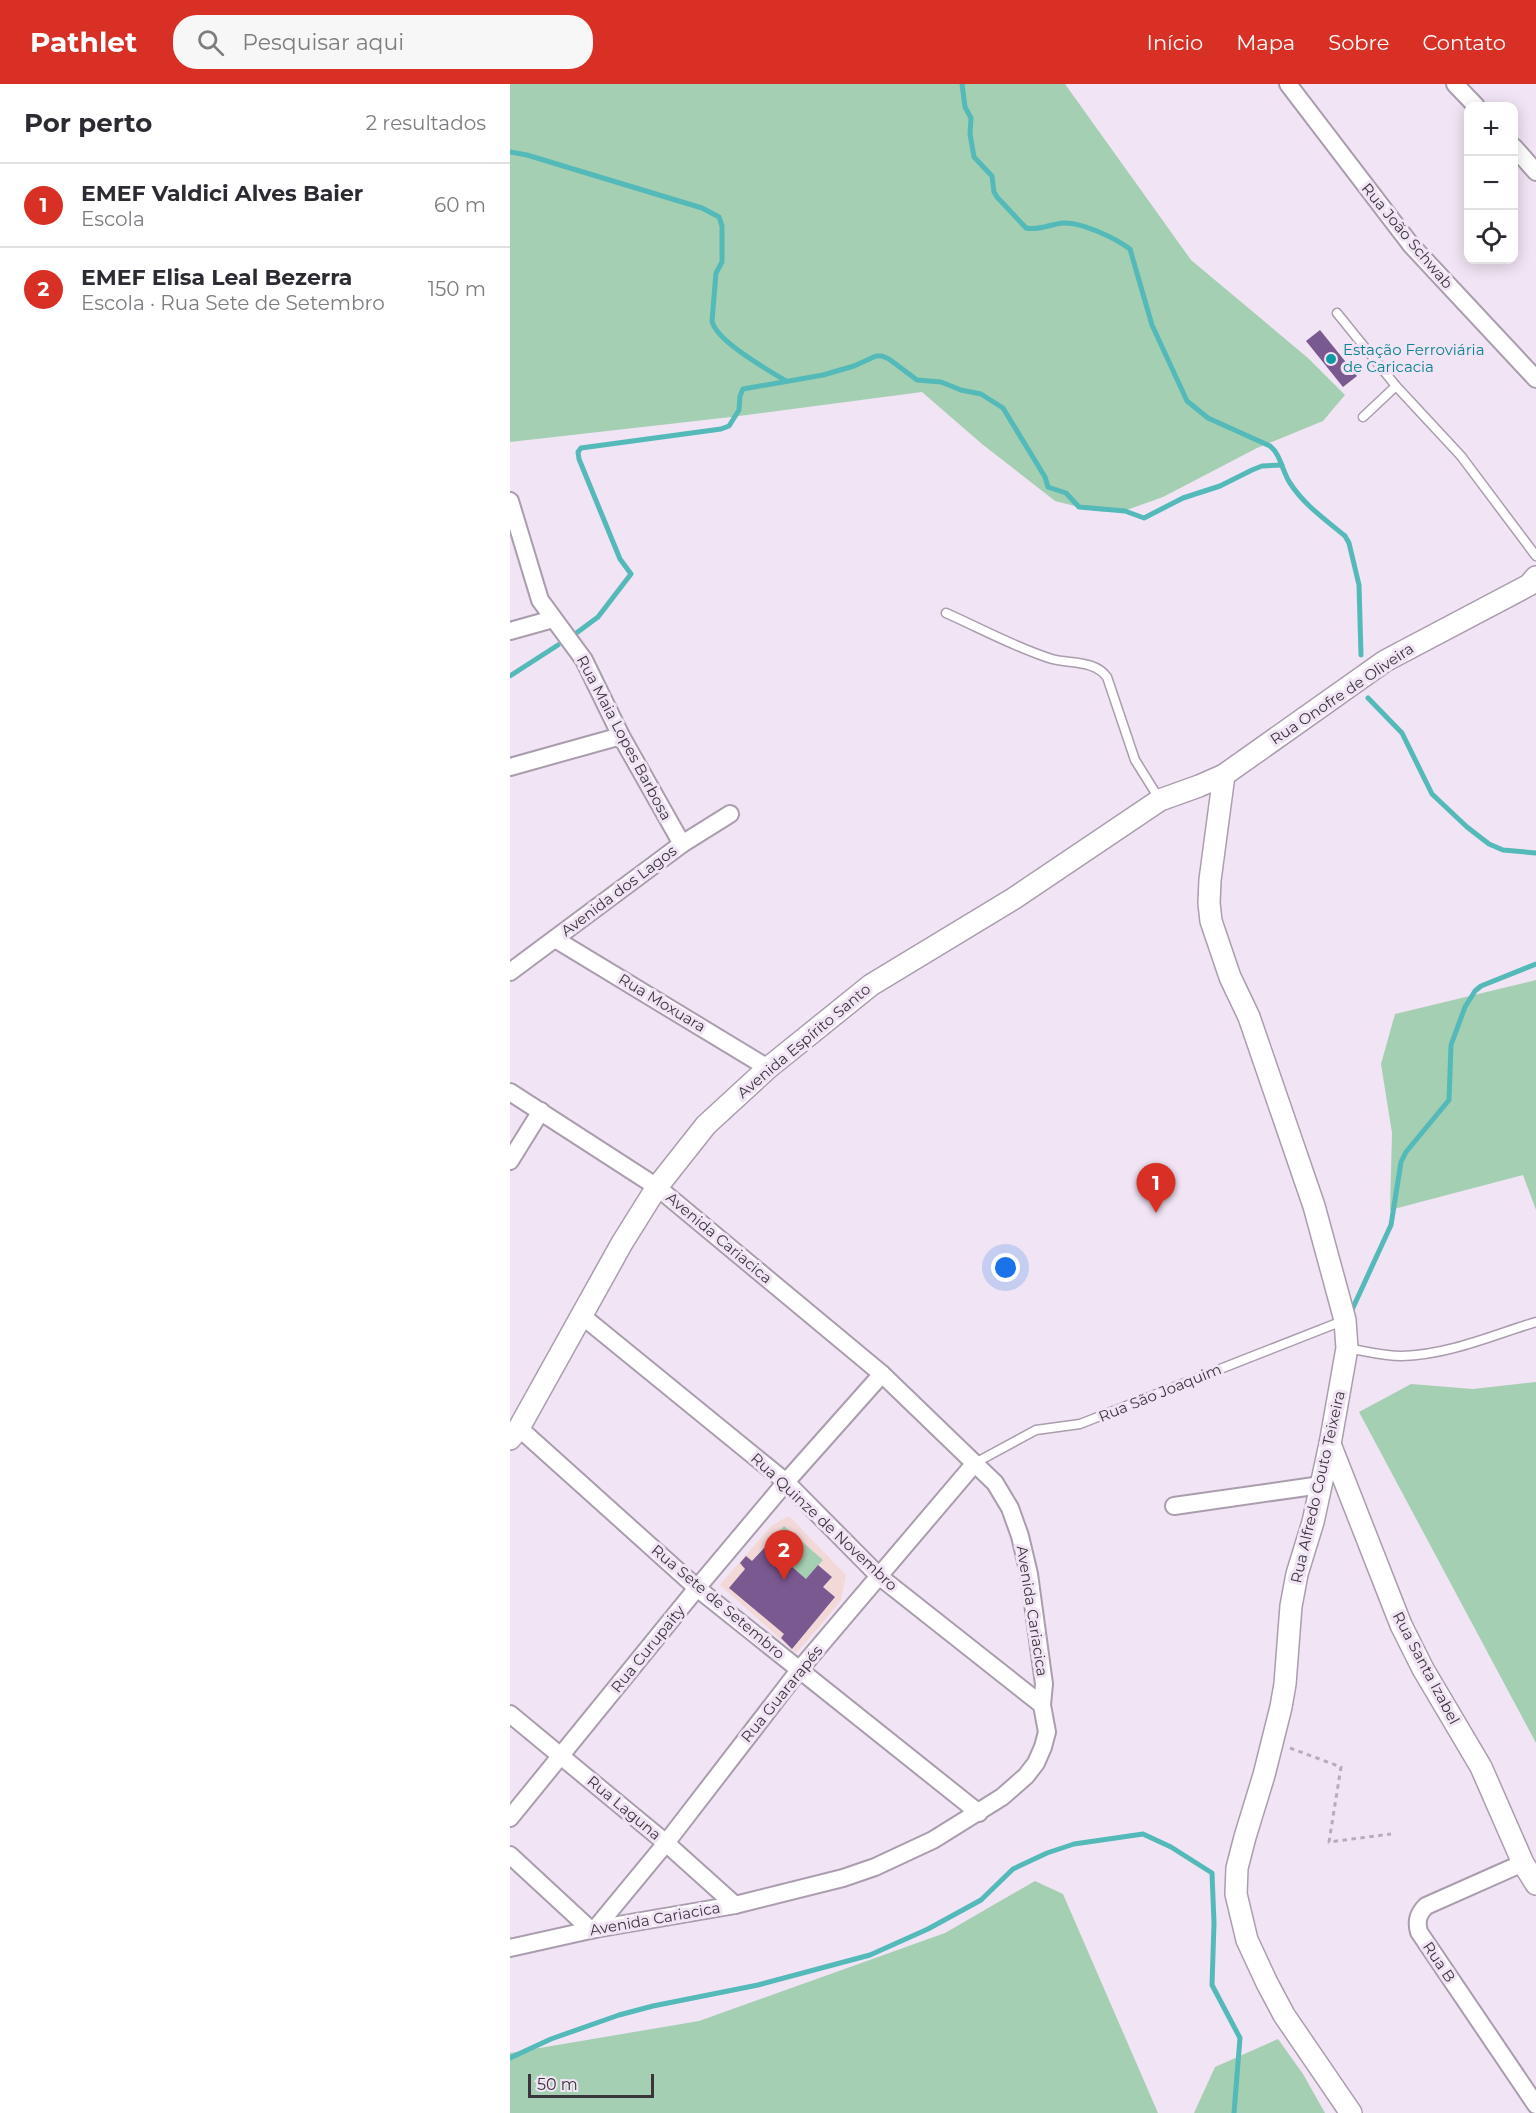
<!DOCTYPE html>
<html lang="pt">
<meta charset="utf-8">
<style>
:root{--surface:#fff;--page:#f7f7f7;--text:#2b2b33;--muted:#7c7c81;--line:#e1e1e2;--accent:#d93025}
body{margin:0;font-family:Montserrat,sans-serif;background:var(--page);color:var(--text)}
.controls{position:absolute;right:18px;top:18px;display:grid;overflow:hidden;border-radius:12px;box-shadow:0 3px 15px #0003}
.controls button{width:54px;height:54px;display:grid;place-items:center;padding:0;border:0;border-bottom:2px solid var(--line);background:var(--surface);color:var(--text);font:30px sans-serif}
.scale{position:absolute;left:18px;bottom:15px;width:126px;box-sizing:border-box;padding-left:6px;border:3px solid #3a353b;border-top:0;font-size:16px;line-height:21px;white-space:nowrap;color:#3a353b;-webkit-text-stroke:4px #f1e4f4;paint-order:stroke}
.you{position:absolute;left:496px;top:1184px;width:21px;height:21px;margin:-15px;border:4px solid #fff;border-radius:50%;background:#1a73e8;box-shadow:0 0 0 9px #1a73e833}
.badge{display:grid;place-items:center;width:39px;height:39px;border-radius:50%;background:var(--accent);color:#fff;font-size:20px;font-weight:700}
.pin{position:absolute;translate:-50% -50px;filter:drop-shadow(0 2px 3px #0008)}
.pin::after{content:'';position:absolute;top:32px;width:21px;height:18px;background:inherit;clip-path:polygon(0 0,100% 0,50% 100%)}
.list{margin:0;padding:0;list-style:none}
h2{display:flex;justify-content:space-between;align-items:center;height:78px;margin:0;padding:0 24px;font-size:26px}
h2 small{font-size:20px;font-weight:400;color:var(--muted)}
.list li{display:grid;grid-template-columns:39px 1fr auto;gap:18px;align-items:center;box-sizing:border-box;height:84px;padding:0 24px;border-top:2px solid var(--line)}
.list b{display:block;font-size:22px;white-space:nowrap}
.list p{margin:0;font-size:20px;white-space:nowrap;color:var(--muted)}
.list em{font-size:20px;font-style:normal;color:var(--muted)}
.icon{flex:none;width:33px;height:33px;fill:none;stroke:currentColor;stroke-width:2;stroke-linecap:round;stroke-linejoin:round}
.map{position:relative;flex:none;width:1026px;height:2029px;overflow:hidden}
header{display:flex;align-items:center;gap:36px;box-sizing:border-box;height:84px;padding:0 30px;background:var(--accent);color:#fff}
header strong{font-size:28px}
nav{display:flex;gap:33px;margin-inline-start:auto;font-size:21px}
.search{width:420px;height:54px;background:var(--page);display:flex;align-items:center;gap:15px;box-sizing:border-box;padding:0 21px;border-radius:24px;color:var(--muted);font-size:22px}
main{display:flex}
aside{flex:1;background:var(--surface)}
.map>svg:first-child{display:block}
.education{fill:#f3d8d8}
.green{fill:#a5cfb2}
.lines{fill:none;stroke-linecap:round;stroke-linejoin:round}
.stream{stroke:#54b9b9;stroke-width:5}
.building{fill:#7a5890}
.service-casing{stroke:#aa9dad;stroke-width:11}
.minor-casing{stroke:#aa9dad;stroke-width:20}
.tertiary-casing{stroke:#aa9dad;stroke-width:24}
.path{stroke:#b7adba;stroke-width:3;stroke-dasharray:4.5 4.5;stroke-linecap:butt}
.service{stroke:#fff;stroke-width:8}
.minor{stroke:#fff;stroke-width:16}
.tertiary{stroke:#fff;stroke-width:21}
.culture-dot{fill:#0f9aa8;stroke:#f1e4f4;stroke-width:2}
.labels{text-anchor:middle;stroke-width:6;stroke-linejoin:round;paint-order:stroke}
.street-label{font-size:15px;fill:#3a353b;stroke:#f1e4f4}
.culture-label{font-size:15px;fill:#0d838f;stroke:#f1e4f4;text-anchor:start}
</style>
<header>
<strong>Pathlet</strong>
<div class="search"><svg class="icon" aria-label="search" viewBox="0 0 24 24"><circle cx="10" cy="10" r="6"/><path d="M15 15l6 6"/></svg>Pesquisar aqui</div>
<nav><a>Início</a><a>Mapa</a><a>Sobre</a><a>Contato</a></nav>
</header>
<main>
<aside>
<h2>Por perto<small>2 resultados</small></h2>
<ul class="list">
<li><span class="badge">1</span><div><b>EMEF Valdici Alves Baier</b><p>Escola</p></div><em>60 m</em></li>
<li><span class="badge">2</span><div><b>EMEF Elisa Leal Bezerra</b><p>Escola · Rua Sete de Setembro</p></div><em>150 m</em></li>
</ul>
</aside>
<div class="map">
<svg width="1026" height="2029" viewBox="0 0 1026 2029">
<rect width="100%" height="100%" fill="#f1e4f4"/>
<!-- education -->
<polygon class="education" points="279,1432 336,1491 331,1516 309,1543 286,1569 210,1501 262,1441"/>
<!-- green -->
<g class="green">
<polygon points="0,0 555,0 681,176 798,274 835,311 813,337 747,364 653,413 611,428 585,427 545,417 472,360 412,308 221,333 0,358"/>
<polygon points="1026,896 1026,1126 1013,1091 880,1126 882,1049 871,980 885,930"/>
<polygon points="1026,1298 1026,1659 849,1328 901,1300 963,1305"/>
<polygon points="274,1442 313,1476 296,1495 257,1461"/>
<polygon points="525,1797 553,1810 648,2029 0,2029 0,1969 189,1937 435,1849"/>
<polygon points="768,1955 793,1990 815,2029 684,2029 705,1983"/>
</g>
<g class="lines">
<!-- stream -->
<g class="stream">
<path d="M452 0 455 23 461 34 460 50 464 73 482 92 484 108 487 113 516 144C528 147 541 140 553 139 572 138 605 154 620 165L642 241 677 317 698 334 760 362C771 371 772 387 780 399 794 421 816 436 835 452L839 459 849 501 851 571"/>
<path d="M0 68 17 71 192 124 209 133 212 142V178L206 189 202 237C206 257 258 286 276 297"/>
<polyline points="65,550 88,533 121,490 110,475 69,375 68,368 71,364 211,345 219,342 229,326 230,312 233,305 313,291 344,282 366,272 372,272 379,275 407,296 431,298 451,306 471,310 493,324 535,393 538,403 556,409 569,423 615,427 634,434 673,414 710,402 742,386 752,382 772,381"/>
<polyline points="0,592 48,561"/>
<polyline points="858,614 892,649 922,710 957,743 979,760 993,766 1026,769"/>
<polyline points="841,1228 881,1141 891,1078 896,1068 939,1016 941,961 955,923 965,907 971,902 1026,880"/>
<polyline points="0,1974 41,1955 109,1931 143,1922 248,1901 360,1871 418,1845 471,1816 503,1785 537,1769 564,1760 633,1750 661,1763 702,1789 704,1839 702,1901 730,1954 724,2029"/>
</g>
</g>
<!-- building -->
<g class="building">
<polygon points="810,246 847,292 833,303 796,257"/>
<polygon points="257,1461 296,1495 308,1481 322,1493 313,1503 325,1513 282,1565 271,1554 274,1550 219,1504 235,1485 230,1479 236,1472 242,1477"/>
</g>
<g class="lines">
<defs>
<g id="service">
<polyline points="827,229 886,302 951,372 1026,472"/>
<polyline points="853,333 886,302"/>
<path d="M436 529C470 544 506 564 542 575 561 580 584 576 597 593L625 676 650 716"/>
<path d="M837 1264C855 1267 873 1272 892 1272 938 1271 983 1251 1026 1238"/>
<polyline points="465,1379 526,1346 570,1340 835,1236"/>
</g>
<g id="minor">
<polyline points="778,0 901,161 1026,295"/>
<polyline points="945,0 966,22"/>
<polyline points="1004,63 1026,88"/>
<polyline points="0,417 30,516 74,576 111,652 172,760"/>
<polyline points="0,547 43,535"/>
<polyline points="0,683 111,652"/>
<polyline points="45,855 258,984"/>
<polyline points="0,888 172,760 220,730"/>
<polyline points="0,1008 147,1103 372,1290 485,1399 500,1424 510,1452 519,1490 534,1600 532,1621 537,1648 533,1663 526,1679 516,1692 492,1713 423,1756 365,1783 333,1794 225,1821 85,1845 0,1864"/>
<polyline points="0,1077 31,1027"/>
<polyline points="71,1231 276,1398 370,1493 532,1621"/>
<polyline points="9,1344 187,1504 469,1729"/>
<polyline points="664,1422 811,1401"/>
<polyline points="0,1630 156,1759 225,1821"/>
<polyline points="0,1734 187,1504 276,1398 372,1290"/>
<polyline points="0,1771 81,1846"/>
<path d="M1013 1779 916 1822C908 1830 906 1837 909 1848L1026 2021"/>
<polyline points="85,1845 156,1759 290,1585 465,1379"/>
</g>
<g id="tertiary">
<polyline points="714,691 700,796 699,819 701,837 720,893 739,933 804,1122 835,1236 837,1264 820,1360 803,1438 787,1490 781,1522 775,1600 771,1623 754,1691 735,1753 727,1784 726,1810 737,1856 757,1899 774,1931 841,2029"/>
<polyline points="0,1355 9,1344 112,1159 147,1103 196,1041 258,984 361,901 503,815 650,716 689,702 714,691 875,577 1019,501 1026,493"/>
<polyline points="820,1360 891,1541 913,1585 971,1683 1013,1779 1026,1800"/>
</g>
</defs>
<!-- service casing -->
<use href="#service" class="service-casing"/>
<!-- minor casing -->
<use href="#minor" class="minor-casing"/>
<!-- tertiary casing -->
<use href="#tertiary" class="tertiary-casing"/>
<!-- path -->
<polyline class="path" points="780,1664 831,1683 819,1758 881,1750"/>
<!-- service -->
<use href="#service" class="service"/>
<!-- minor -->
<use href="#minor" class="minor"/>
<!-- tertiary -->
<use href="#tertiary" class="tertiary"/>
</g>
<!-- markers -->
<circle class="culture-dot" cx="821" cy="275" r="6"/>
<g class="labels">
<!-- street labels -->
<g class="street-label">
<text transform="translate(897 152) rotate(50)" y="5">Rua João Schwab</text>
<text transform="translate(832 610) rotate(-34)" y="5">Rua Onofre de Oliveira</text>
<text transform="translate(114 654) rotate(62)" y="5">Rua Maia Lopes Barbosa</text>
<text transform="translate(109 807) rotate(-37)" y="5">Avenida dos Lagos</text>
<text transform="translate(152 919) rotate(31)" y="5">Rua Moxuara</text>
<text transform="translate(294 957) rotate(-40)" y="5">Avenida Espírito Santo</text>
<text transform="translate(209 1154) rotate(40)" y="5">Avenida Cariacica</text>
<text transform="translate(650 1309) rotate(-22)" y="5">Rua São Joaquim</text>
<text transform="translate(808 1403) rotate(-77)" y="5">Rua Alfredo Couto Teixeira</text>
<text transform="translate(314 1438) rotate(43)" y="5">Rua Quinze de Novembro</text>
<text transform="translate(208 1518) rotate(40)" y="5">Rua Sete de Setembro</text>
<text transform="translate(522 1527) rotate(81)" y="5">Avenida Cariacica</text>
<text transform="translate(138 1565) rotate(-51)" y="5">Rua Curupaity</text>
<text transform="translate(916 1584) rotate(62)" y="5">Rua Santa Izabel</text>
<text transform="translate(272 1610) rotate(-51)" y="5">Rua Guararapés</text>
<text transform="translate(114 1724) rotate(40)" y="5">Rua Laguna</text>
<text transform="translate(145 1835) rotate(-10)" y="5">Avenida Cariacica</text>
<text transform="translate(929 1878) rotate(56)" y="5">Rua B</text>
</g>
<!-- culture labels -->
<g class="culture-label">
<text x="833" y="271">Estação Ferroviária<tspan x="833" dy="17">de Caricacia</tspan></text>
</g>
</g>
</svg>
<div class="controls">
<button>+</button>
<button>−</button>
<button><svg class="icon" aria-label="locate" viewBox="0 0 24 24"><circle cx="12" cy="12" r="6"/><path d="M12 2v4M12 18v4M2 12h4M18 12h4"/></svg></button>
</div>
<div class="scale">50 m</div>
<div class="you"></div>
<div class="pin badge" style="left:646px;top:1129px">1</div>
<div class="pin badge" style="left:274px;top:1496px">2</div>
</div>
</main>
